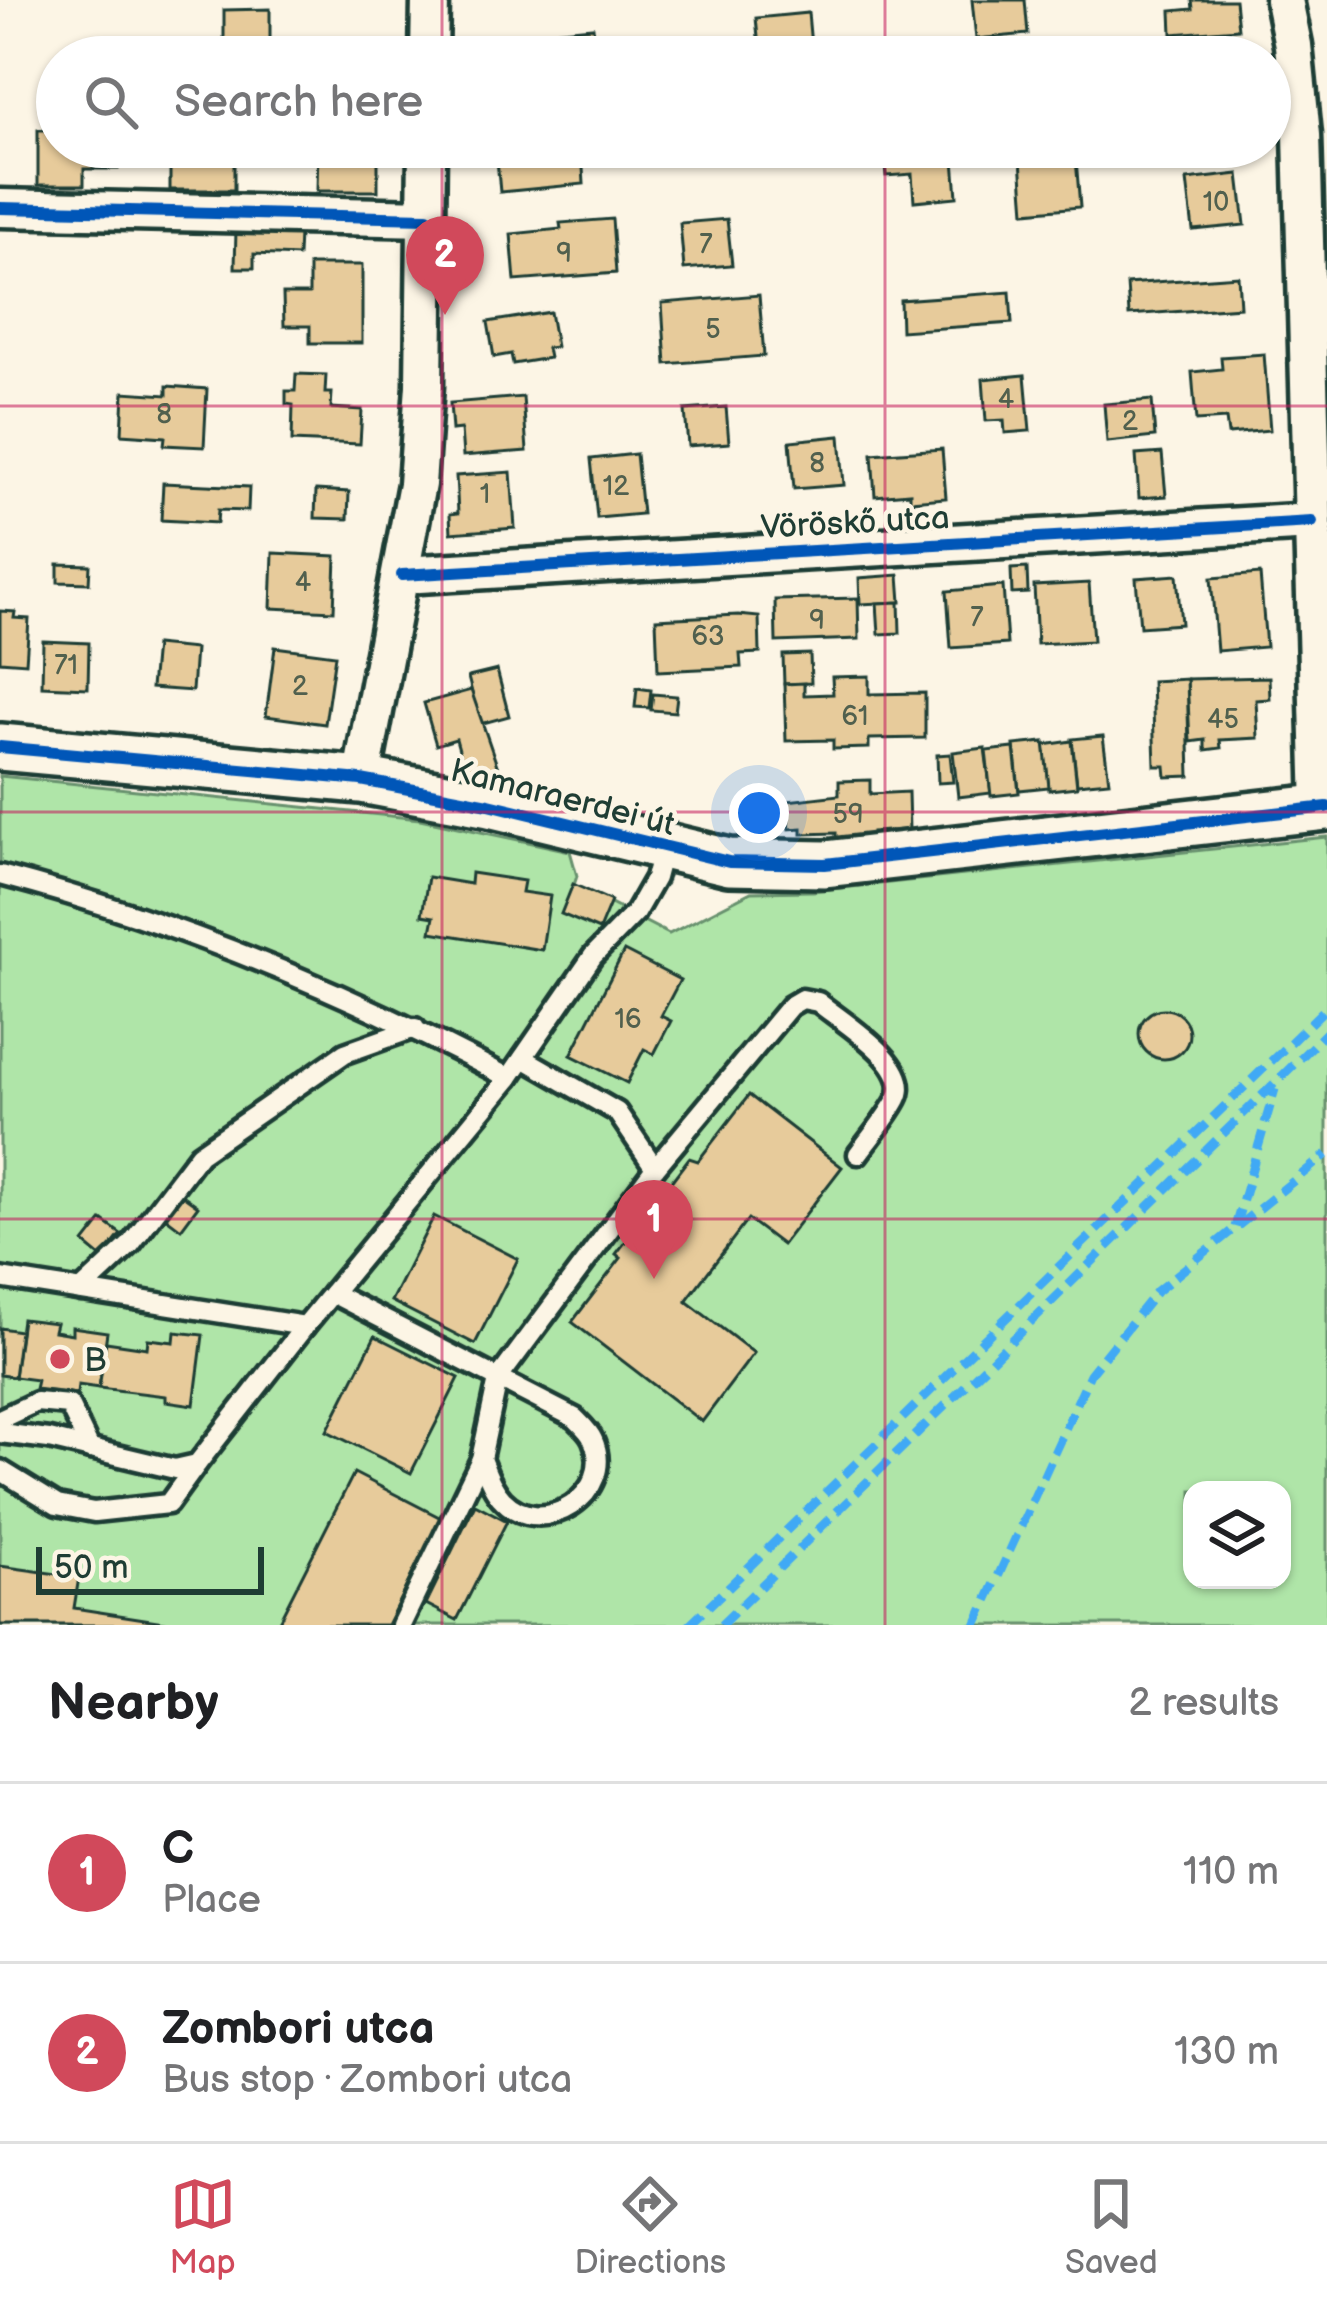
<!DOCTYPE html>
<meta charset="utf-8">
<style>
:root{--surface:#fff;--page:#f6f6f6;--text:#202124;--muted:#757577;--line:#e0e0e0;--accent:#d1495b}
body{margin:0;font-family:"Balsamiq Sans",sans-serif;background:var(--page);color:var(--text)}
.controls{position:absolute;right:36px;bottom:36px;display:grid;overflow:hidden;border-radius:24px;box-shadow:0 3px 9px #0004}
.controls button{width:108px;height:108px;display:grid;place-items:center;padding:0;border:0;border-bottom:3px solid var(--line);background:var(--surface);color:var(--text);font:60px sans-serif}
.scale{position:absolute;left:36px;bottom:30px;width:228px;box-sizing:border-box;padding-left:12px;border:6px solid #1f3d34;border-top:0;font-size:33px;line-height:42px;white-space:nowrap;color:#1f3d34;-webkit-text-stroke:9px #fcf5e5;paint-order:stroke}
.you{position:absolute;left:759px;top:813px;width:42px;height:42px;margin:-30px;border:9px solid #fff;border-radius:50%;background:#1a73e8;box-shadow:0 0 0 18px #1a73e833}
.badge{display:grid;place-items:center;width:78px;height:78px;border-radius:50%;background:var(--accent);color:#fff;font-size:39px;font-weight:700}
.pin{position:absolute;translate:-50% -99px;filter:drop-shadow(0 3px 6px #0008)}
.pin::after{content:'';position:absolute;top:63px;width:42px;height:36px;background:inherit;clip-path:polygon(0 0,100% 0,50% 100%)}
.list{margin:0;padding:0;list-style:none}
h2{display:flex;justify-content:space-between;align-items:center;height:156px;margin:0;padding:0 48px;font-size:51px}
h2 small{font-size:39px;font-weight:400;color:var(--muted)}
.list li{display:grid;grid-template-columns:78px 1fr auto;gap:36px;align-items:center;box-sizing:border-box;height:180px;padding:0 48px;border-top:3px solid var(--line)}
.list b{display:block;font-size:45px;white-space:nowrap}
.list p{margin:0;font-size:39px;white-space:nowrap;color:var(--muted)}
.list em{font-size:39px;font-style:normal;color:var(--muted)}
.icon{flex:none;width:66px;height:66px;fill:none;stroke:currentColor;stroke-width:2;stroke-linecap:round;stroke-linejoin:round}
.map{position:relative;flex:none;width:1327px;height:1625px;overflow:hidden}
.search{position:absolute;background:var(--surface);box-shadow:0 3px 9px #0004;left:36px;right:36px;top:36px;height:132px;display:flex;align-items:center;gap:30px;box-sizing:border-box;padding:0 42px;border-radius:66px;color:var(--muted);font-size:45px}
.sheet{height:516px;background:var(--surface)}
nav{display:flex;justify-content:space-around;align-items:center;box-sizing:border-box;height:168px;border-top:3px solid var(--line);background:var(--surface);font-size:33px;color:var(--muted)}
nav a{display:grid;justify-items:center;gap:6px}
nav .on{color:var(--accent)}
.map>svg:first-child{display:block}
.green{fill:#afe5a8;stroke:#67916e;stroke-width:3;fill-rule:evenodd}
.building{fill:#e7cb9b;stroke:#1f3d34;stroke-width:3}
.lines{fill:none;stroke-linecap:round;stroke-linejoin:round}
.service-casing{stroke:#1f3d34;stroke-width:27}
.minor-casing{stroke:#1f3d34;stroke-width:45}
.tertiary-casing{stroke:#1f3d34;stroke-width:54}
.service{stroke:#fcf5e5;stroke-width:18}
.minor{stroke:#fcf5e5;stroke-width:36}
.tertiary{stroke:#fcf5e5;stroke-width:45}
.quiet{stroke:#3fa9f5;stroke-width:9;stroke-dasharray:18 9;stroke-linecap:butt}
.cycleway-casing{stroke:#fcf5e5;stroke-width:20}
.cycleway{stroke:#0057b8;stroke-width:12}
.grid{fill:none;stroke:#c2185b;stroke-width:3;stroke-opacity:0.55}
.poi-dot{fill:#d1495b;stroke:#fcf5e5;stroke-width:4.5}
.labels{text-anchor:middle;stroke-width:9;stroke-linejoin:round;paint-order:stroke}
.number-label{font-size:27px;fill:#51604e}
.street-label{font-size:33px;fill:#1f3d34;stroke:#fcf5e5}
.poi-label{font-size:33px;fill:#1f3d34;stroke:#fcf5e5;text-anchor:start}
</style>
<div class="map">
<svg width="1327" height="1625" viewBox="0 0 1327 1625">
<rect width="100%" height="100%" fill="#fcf5e5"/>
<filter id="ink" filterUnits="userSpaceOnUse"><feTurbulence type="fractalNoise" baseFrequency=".00833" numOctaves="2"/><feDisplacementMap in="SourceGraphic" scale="24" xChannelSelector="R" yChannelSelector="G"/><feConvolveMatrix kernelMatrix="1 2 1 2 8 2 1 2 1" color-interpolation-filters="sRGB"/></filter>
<g filter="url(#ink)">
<!-- green -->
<path class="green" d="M0 776 420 819 570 851 577 876 574 885 669 934 751 892 813 891 1327 837V1625H0ZM1192 1490H1282V1580H1192Z"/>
<!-- building -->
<g class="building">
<polygon points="972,0 1025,0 1028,34 976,39"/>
<polygon points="1192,0 1235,0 1238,29 1172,34 1171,11 1193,9"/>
<polygon points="270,9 270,43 224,43 224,10"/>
<polygon points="808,13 812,57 760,57 756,18"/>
<polygon points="593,27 596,57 532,57 530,33"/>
<polygon points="38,130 57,130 57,147 117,147 118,169 84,169 84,185 38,185"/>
<polygon points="196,147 234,147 234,190 170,190 170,151 196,151"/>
<polygon points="318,147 378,147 378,191 317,191"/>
<polygon points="495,147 561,147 561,154 497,160"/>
<polygon points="883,147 953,147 957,197 914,201 912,174 886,176"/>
<polygon points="1020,147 1075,147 1080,207 1025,212"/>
<polygon points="582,152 584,184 500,192 497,160"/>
<polygon points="1239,174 1245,225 1193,230 1187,180"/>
<polygon points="612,219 616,273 515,281 511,234 561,229 560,223"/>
<polygon points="727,219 732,265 684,269 680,223"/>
<polygon points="236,230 299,233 298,256 254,254 254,268 235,268"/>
<polygon points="309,265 362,265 362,343 310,343 310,326 284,326 283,294 309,294"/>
<polygon points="1238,276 1240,307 1129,315 1127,284"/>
<polygon points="1010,292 1012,323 901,331 900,300"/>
<polygon points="759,295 764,356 666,364 662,303"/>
<polygon points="550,312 556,347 547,348 549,358 513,364 511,354 494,357 488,322"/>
<polygon points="1264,354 1270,430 1228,434 1226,419 1196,421 1192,372 1222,369 1221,357"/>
<polygon points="296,374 326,375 325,393 332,393 331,408 362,410 360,444 292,441 293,405 286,404 286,391 295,391"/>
<polygon points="1025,375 1030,431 1005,433 1004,420 986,421 983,379"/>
<polygon points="167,386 207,389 204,447 164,445 165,437 122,434 124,392 167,395"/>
<polygon points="523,397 527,451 463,456 461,429 452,430 450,403"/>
<polygon points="1152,400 1155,437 1107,442 1104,404"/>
<polygon points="726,407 729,443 688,446 685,410"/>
<polygon points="840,436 844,485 794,489 790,441"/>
<polygon points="942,449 946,498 910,501 910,493 875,496 872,454"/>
<polygon points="1162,453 1166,496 1139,498 1136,455"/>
<polygon points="636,454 642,514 597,518 591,459"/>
<polygon points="511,472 515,528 451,533 450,514 458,513 456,476"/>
<polygon points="163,483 249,487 248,511 218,510 217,523 161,520"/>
<polygon points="316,490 349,492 348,519 315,518"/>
<polygon points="273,553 336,556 334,611 271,608"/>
<polygon points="58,564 90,565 89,583 58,582"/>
<polygon points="1027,568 1028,593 1012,594 1011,569"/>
<polygon points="1260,574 1266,647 1217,651 1211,578"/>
<polygon points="899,575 901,602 860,604 859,578"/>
<polygon points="1177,575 1181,624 1140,627 1136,578"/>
<polygon points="1089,583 1093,641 1037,644 1034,586"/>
<polygon points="1003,586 1007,644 951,648 947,591"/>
<polygon points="858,598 859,639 776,642 775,600"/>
<polygon points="899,602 900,633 879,634 877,603"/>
<polygon points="0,611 15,612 14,618 29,619 26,663 0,661"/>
<polygon points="738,615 759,617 760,653 740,654 741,667 658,671 656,619"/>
<polygon points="43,641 89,643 88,688 42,686"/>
<polygon points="155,645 195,649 192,691 151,688"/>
<polygon points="275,647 335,655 325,724 266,716"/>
<polygon points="810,654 811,683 784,684 783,655"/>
<polygon points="497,670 509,716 480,724 468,677"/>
<polygon points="869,676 869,694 925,693 925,738 869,739 869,748 833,749 833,740 786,741 784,684 804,683 804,695 833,694 832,677"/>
<polygon points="1269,677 1270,699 1256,700 1258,738 1220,740 1221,748 1205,750 1205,740 1190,742 1187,679"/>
<polygon points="1187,679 1190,776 1166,777 1165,766 1155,766 1152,681"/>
<polygon points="637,688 651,690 649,708 635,707"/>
<polygon points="471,690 500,774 484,779 482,771 466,775 456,739 436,745 424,703"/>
<polygon points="653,694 677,696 675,712 651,710"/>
<polygon points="1103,736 1109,781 1077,784 1072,739"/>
<polygon points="1072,741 1077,787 1049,790 1044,745"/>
<polygon points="1044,742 1049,787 1019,790 1014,745"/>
<polygon points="985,748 991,793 958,797 953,752"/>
<polygon points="1014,748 1019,793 991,796 986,751"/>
<polygon points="950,754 953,782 938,783 937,755"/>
<polygon points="870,780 870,794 908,792 909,830 872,832 872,839 836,840 836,833 802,834 802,828 789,829 787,801 839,795 839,781"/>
<polygon points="471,873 524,881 522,892 550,896 542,950 431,932 434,917 422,915 428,877 470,884"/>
<polygon points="573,884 611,901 599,930 561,914"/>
<polygon points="624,951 680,980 661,1016 671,1021 654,1054 644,1049 627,1083 571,1055"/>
<circle cx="1164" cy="1034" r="25"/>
<polygon points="749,1095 842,1167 782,1245 748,1219 686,1301 754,1353 702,1422 572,1322 621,1258 616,1254 689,1158 698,1161"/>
<polygon points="177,1191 198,1206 181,1229 160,1213"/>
<polygon points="434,1216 518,1259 475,1344 391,1301"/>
<polygon points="102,1220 121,1234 102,1258 84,1243"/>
<polygon points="22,1319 56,1323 54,1331 72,1334 72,1327 107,1332 99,1388 78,1385 77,1394 35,1389 37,1380 14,1377"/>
<polygon points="0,1328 20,1331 14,1377 0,1375"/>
<polygon points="175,1332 203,1335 194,1405 166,1401 166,1396 99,1388 106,1342 147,1348 148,1339 174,1342"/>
<polygon points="375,1336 459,1378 411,1473 327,1431"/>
<polygon points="354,1473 441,1518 387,1625 277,1625"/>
<polygon points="475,1504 507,1521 457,1620 426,1604"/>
<polygon points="0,1566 79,1577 74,1608 183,1625 0,1625"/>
</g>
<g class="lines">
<defs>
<g id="service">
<path d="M0 875C176 921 349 993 509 1078"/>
<polyline points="523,1058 617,1112 655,1168"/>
<polyline points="0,1278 305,1326 509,1078 593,956 635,913 655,878 663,848"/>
<polyline points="81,1291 130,1245 199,1154 345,1053 415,1028"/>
<path d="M332 1293 575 1418C581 1424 590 1432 593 1440 617 1493 542 1541 503 1500 492 1489 487 1473 481 1459"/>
<polyline points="0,1419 36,1402 69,1405 90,1449"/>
<polyline points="0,1433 49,1439 175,1469 197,1464 305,1326"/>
<polyline points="0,1470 57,1505 94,1512 168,1504 197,1464"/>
<path d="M401 1625 481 1459 498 1379 655 1168 790 1006 802 999 818 1002C842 1022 915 1065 897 1099 887 1118 871 1136 858 1154"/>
</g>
<g id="minor">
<polyline points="1284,0 1293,45 1302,135 1321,808"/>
<polyline points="429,57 430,0"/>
<polyline points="0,208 427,218"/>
<polyline points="402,575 1312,522"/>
<polyline points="361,780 417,484 424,386 427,147"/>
</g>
<polyline id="tertiary" points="0,747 361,780 489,804 729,862 825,864 1327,807"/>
</defs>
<!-- service casing -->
<use href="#service" class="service-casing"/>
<!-- minor casing -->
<use href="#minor" class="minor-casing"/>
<!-- tertiary casing -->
<use href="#tertiary" class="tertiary-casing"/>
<!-- service -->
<use href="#service" class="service"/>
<!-- minor -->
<use href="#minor" class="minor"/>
<!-- tertiary -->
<use href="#tertiary" class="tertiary"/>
<!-- quiet -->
<g class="quiet">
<polyline points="1235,1227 1275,1089"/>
<polyline points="689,1625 1327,1007"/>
<polyline points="721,1625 1327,1032"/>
<polyline points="976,1625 1090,1374 1157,1291 1327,1154"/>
</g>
<defs>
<g id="cycleway">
<polyline points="0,208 427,218"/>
<polyline points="402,575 1312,522"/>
<polyline points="0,747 361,780 489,804 729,862 825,864 1327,807"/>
</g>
</defs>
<!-- cycleway casing -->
<use href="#cycleway" class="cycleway-casing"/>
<!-- cycleway -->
<use href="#cycleway" class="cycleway"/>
</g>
</g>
<!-- grid -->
<path class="grid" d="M442 0V57M885 0V57M442 147V1625M885 147V1625M0 406H1327M0 812H1327M0 1219H1327"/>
<!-- markers -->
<circle class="poi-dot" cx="60" cy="1359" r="12"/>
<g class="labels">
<!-- number labels -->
<g class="number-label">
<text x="1216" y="211">10</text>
<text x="706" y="253">7</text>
<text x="564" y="262">9</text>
<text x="713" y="338">5</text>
<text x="1006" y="408">4</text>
<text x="164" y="423">8</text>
<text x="1130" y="430">2</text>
<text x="817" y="472">8</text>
<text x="616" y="495">12</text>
<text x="485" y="503">1</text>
<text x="303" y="591">4</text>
<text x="977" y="626">7</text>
<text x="817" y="629">9</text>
<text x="708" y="645">63</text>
<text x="66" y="674">71</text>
<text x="300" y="695">2</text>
<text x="855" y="725">61</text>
<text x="1223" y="728">45</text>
<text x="848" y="823">59</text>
<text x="628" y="1028">16</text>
</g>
<!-- street labels -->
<g class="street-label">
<text transform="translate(855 521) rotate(-3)" y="12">Vöröskő utca</text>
<text transform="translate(563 796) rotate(14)" y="12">Kamaraerdei út</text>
</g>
<!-- poi labels -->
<g class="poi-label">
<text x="84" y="1371">B</text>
</g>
</g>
</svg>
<div class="controls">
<button><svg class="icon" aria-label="layers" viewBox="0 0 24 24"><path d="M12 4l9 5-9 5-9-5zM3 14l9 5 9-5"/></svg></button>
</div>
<div class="scale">50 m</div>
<div class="you"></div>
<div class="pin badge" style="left:654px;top:1279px">1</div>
<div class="pin badge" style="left:445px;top:315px">2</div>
<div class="search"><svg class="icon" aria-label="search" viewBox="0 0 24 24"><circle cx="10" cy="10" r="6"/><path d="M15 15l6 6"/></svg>Search here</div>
</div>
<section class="sheet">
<h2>Nearby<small>2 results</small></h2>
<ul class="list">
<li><span class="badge">1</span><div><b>C</b><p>Place</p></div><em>110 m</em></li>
<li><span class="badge">2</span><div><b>Zombori utca</b><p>Bus stop · Zombori utca</p></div><em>130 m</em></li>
</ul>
</section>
<nav>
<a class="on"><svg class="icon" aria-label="map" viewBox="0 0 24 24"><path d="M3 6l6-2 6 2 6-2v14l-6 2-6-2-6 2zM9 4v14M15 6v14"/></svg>Map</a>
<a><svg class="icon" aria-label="directions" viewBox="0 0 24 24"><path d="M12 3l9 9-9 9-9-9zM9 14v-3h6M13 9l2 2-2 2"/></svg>Directions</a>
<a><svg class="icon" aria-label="saved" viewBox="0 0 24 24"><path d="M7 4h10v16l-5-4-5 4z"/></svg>Saved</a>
</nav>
